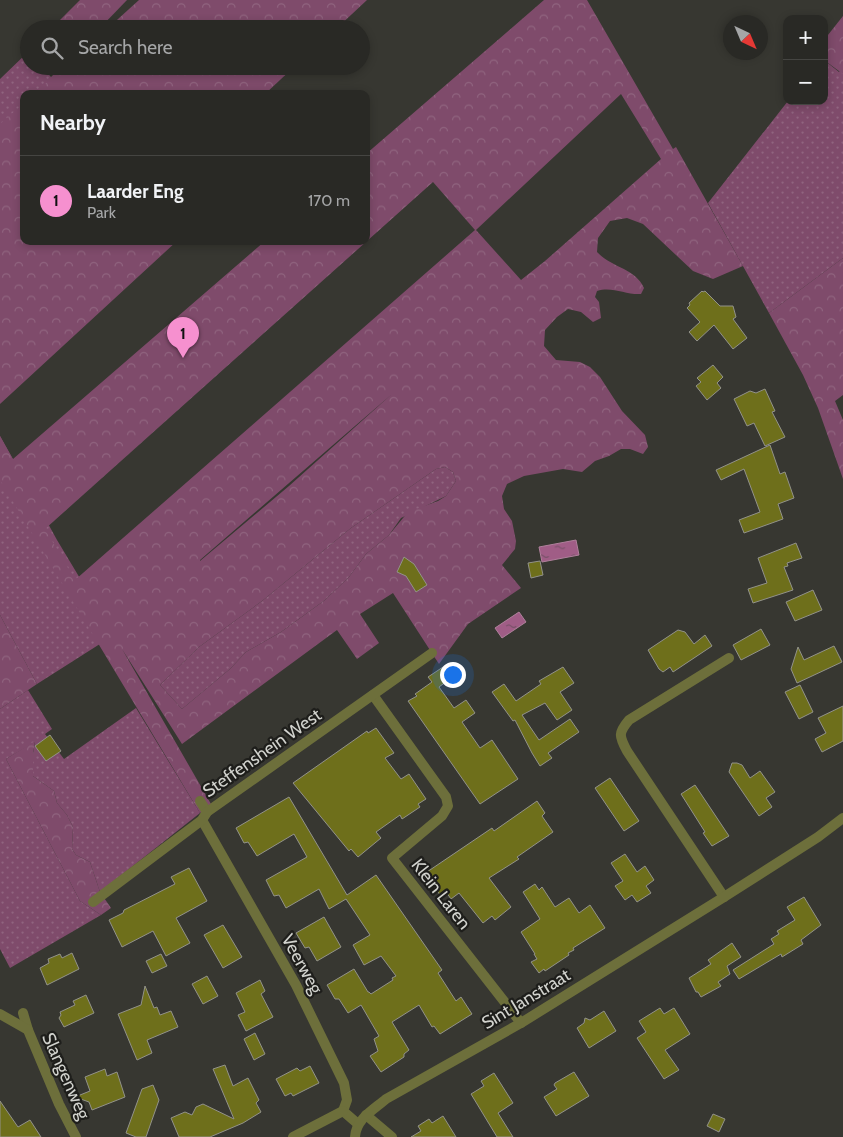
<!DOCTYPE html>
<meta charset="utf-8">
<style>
:root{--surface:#292925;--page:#353532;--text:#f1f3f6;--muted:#a5a6a7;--line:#454542;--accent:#f690cf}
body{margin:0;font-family:Cabin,sans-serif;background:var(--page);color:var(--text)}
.controls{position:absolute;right:15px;top:15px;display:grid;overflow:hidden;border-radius:10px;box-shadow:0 2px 8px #0003}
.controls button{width:45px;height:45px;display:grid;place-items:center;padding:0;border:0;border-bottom:1px solid var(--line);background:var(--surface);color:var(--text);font:25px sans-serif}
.compass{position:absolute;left:723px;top:15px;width:45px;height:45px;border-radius:50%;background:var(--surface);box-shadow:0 2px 8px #0003;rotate:136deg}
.you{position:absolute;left:452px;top:674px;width:18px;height:18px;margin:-12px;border:4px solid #fff;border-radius:50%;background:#1a73e8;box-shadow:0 0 0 8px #1a73e833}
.badge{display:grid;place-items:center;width:32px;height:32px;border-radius:50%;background:var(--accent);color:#111;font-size:16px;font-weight:700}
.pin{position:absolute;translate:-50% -41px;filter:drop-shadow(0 1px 2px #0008)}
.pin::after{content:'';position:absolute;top:26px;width:18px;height:15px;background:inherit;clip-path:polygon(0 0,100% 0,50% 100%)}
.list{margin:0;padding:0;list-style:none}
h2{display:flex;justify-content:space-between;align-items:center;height:65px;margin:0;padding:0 20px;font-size:21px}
h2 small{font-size:16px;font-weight:400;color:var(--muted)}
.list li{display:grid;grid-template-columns:32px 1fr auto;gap:15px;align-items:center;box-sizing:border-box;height:90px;padding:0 20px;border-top:1px solid var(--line)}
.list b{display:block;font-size:19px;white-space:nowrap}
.list p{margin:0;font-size:16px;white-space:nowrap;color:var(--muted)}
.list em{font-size:16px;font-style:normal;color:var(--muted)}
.icon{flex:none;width:28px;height:28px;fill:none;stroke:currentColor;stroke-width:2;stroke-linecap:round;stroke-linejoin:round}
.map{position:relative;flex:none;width:843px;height:1137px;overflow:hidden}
.search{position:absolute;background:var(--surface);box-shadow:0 2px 8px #0003;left:20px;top:20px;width:350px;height:55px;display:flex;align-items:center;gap:12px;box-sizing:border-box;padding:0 18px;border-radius:28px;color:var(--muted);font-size:19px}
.panel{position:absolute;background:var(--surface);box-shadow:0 2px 8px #0003;left:20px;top:90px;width:350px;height:155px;border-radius:10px}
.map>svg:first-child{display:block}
.grass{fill:url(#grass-dots)}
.forest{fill:url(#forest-crowns);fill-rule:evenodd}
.water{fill:url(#water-ripples);stroke:#af809b}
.building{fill:#6e6f1b;stroke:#92928a}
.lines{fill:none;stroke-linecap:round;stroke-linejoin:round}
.minor{stroke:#6d6f3b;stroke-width:10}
.labels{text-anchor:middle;stroke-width:4.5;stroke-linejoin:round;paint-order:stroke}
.street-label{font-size:18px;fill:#d1d2cd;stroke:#1e1e1b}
</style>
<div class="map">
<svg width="843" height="1137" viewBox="0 0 843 1137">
<defs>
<pattern id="grass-dots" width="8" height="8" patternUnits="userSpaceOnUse" patternTransform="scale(1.25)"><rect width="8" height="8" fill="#7f4b6b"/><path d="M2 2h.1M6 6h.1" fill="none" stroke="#90647f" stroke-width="1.8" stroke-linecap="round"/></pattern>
<pattern id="forest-crowns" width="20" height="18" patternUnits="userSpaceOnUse" patternTransform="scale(1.25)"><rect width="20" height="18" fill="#7f4b6b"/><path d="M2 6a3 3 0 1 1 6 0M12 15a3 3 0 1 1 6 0" fill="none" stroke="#90647f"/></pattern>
<pattern id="water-ripples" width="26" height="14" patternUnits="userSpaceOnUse" patternTransform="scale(1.25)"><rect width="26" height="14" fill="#a05d86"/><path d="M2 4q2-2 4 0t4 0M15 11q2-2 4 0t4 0" fill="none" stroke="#795169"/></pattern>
</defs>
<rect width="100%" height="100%" fill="#373731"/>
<!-- grass -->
<g class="grass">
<polygon points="28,52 29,66 41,66 51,77 62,66 147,66 119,94 24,94 24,129 0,152 0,79"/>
<polygon points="824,60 839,72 843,67 843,258 769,313 708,203 788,101 824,101"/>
<polygon points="0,436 57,540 114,635 37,684 0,615"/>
<polygon points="445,467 453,472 456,481 446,496 401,518 389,535 366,554 349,577 325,600 281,632 246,652 230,669 182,709 160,685 199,647 262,601 351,528 436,469"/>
<polygon points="28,690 52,729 45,734 64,759 136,708 200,813 100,892 90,862 76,855 72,849 73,827 67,815 57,803 54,791 33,776 33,754 35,742 6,759 80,901 101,915 10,968 0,949 0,709"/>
</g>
<!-- forest -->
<g class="forest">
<polygon points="80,0 127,0 99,29 51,29"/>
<polygon points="139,0 367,0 336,29 107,29"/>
<path d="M544 0H587L673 149 676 147 743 266 713 279 693 271 643 224 627 218 610 221 598 238 597 252C612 268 635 268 644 288L641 294C626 295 612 286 597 291L595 297 599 302 601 318 593 322 581 312 568 309 557 317 545 330 544 346 556 360 580 362 590 367 600 377 622 411 645 435 648 447 643 454 630 449H621L609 456 595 461 582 472 563 469 524 476 507 484 502 496 504 509 512 521 516 541 515 549 502 565 521 588 468 624 439 664 393 593 360 614 379 643 357 659 337 630 182 744 122 649 211 804 200 813 0 480V436L13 459 265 241H366V154ZM621 94 661 159 545 261 521 280 476 230ZM433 182 475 230 75 580 45 529ZM392 394 289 486 200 561V560ZM445 467 453 472 456 481 446 496 438 501 408 512 389 535 366 554 349 577 325 600 281 632 246 652 230 669 182 709 160 685 199 647 262 601 351 528 436 469Z"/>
<polygon points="843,16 843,74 824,60 824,40"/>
<polygon points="65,66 295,66 265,94 34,94"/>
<polygon points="24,103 24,241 177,241 0,404 0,124"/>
<polygon points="843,258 843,395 835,401 843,420 843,479 818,408 803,375 769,313"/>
<polygon points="0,615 37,684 0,709"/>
<polygon points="35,741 33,754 33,776 54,791 57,803 67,815 73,827 72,849 76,855 90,862 100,892 111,908 101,915 80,901 6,759"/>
</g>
<!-- water -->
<g class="water">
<polygon points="576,540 579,555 542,562 539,547"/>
<polygon points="519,612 526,622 502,638 495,628"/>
</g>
<!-- building -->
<g class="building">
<polygon points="702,291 703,292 705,291 720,306 733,306 736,317 733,319 747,338 733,349 714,325 697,341 689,332 700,322 687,308 690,305 689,303"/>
<polygon points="713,365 723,377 717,383 721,388 707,400 696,386 701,382 697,378"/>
<polygon points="765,389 775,411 772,412 785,437 765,446 754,423 747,426 734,399 750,391 756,393"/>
<polygon points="770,445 780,474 785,472 794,498 778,504 783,519 744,533 739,520 760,512 744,469 721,480 716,470"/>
<polygon points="796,543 802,558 787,563 788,566 784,567 793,590 753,603 748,589 767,583 758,558"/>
<polygon points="404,557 414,564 427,585 416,592 406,576 397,572"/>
<polygon points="540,561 543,575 531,578 528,563"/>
<polygon points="813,590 822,610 795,621 786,602"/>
<polygon points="761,629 770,645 741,660 733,645"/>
<polygon points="678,630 685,632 694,644 705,635 712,646 673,672 670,667 663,672 659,669 648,650"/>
<polygon points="834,646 842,662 797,683 791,669 798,647 804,660"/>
<polygon points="443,667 451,678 439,687 454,708 466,700 475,713 462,722 480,748 492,740 518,779 480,804 408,701 417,696 415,694 432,682 428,677"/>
<polygon points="563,667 574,683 560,692 572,710 557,720 545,703 522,715 539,740 570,719 579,732 548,753 552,758 540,766 532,753 515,720 513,721 492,692 504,684 516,701 541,684 539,681"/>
<polygon points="800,685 813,712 799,719 785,692"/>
<polygon points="843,706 843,741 822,752 815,739 826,733 818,718"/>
<polygon points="376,728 394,753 385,758 401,779 409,774 426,799 418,804 420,807 402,819 400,815 376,832 381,838 358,857 351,849 349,851 293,783 367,731 368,733"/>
<polygon points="50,735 61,751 46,761 35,746"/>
<polygon points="732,763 737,763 742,765 750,778 760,771 775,792 766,798 772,807 759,816 729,772"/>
<polygon points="610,778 639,821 624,831 595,788"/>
<polygon points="695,785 729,836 712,846 703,833 705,832 681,794"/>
<polygon points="289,797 347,895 376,875 442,970 438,973 456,1001 461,997 472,1014 440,1034 434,1026 432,1027 419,1005 392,1022 409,1050 404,1054 404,1057 381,1072 370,1056 378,1051 374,1039 379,1036 361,1005 348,1013 339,999 335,999 327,985 354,969 368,992 369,992 371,994 393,980 392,978 396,976 381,956 364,965 353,945 370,935 346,899 329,909 319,889 286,908 279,895 274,896 266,880 307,857 294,834 257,856 248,842 244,843 236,828"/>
<polygon points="537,801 545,813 542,816 553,832 517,857 519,859 489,878 511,907 495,920 492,916 483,923 459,893 451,899 446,892 441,896 424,874 492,828 494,831"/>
<polygon points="625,854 637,872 645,866 654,880 646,886 651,893 637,902 632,895 625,900 615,886 623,881 611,863"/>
<polygon points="189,868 207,901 176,918 190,943 166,956 153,931 122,947 109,920 123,913 124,910 175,884 171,877"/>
<polygon points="535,884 539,890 542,887 555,907 569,898 579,913 590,905 605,928 573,948 574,950 568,953 569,955 545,971 544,969 539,973 531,962 537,959 534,954 535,954 521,932 540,919 523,892"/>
<polygon points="804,897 821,925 801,940 803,944 782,957 781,954 739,979 733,970 774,944 771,939 779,934 777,931 795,920 787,907"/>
<polygon points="324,917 341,947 317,961 309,947 305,948 296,933"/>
<polygon points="223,925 242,957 223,968 204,935"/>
<polygon points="732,943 741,957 727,966 730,974 718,982 721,986 701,997 698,992 696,992 689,978 711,964 708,960"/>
<polygon points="72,953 79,969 47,985 40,968 49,963 48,959 60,954 62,958"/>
<polygon points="161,954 167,966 152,973 146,961"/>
<polygon points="207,976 218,996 203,1004 192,984"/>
<polygon points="260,980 265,991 261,994 273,1017 246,1031 238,1015 245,1012 236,993"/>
<polygon points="145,986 154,1008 157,1007 160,1015 171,1011 178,1027 147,1040 152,1053 137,1060 118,1014 141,1005"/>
<polygon points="86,995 94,1013 64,1027 59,1018 61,1015 60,1012 75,1005 73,1001"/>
<polygon points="660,1008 664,1014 674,1008 690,1034 665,1050 679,1070 664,1079 637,1038 646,1032 639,1021"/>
<polygon points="604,1011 616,1031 589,1048 577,1028 584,1023 585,1018 590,1020"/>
<polygon points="255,1033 265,1054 254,1060 244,1039"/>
<polygon points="225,1065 233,1086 248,1078 259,1100 256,1103 261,1112 243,1123 210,1137 179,1137 171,1118 185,1112 192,1115 196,1107 203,1104 234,1119 213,1069"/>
<polygon points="310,1066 319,1083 293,1096 291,1093 285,1096 276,1079 297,1068 300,1071"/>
<polygon points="105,1069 107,1076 117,1072 125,1097 92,1110 89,1102 75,1097 90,1091 85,1077"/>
<polygon points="574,1072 589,1096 556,1116 544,1097 557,1089 554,1085 555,1083"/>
<polygon points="494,1073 513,1103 498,1113 513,1137 497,1137 471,1094 484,1086 481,1081"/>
<polygon points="153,1085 159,1100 146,1137 136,1137 126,1133 142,1089"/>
<polygon points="0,1101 18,1127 30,1120 41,1137 0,1137"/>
<polygon points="713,1114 725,1119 719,1132 707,1126"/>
<polygon points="443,1116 456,1137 411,1137 421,1131 418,1126 429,1119 432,1123"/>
</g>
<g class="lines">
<!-- minor -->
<g class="minor">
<polyline points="373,695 446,797 448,806 442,816 392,858 521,1023"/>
<polyline points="200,801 207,812"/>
<polyline points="202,820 296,985 344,1083 347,1100 343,1111 358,1124"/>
<path d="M724 897 627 751C619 736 618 733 629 720L729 658"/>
<polyline points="93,902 202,820 207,812 432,653"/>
<polyline points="23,1013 28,1030"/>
<polyline points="0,1014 28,1030 59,1104 76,1137"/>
<polyline points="366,1115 392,1137"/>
<polyline points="293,1137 343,1111"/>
<path d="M355 1137C356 1119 373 1110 386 1099L521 1023 724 897 818 837 843 818"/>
</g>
</g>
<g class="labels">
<!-- street labels -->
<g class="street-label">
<text transform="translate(262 753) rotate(-35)" y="6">Steffenshein West</text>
<text transform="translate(441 894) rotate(52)" y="6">Klein Laren</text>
<text transform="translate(302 964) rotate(61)" y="6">Veerweg</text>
<text transform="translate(526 999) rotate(-31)" y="6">Sint Janstraat</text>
<text transform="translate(66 1076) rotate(66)" y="6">Slangenweg</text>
</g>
</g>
</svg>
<div class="controls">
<button>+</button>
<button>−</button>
</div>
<svg class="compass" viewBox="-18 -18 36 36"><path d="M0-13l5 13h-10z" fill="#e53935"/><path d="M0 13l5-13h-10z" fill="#a5a6a7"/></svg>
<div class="you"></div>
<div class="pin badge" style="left:183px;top:358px">1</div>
<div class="search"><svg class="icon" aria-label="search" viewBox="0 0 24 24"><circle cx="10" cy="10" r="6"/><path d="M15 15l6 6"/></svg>Search here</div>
<section class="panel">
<h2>Nearby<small></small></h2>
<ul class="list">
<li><span class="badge">1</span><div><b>Laarder Eng</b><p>Park</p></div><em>170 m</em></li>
</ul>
</section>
</div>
